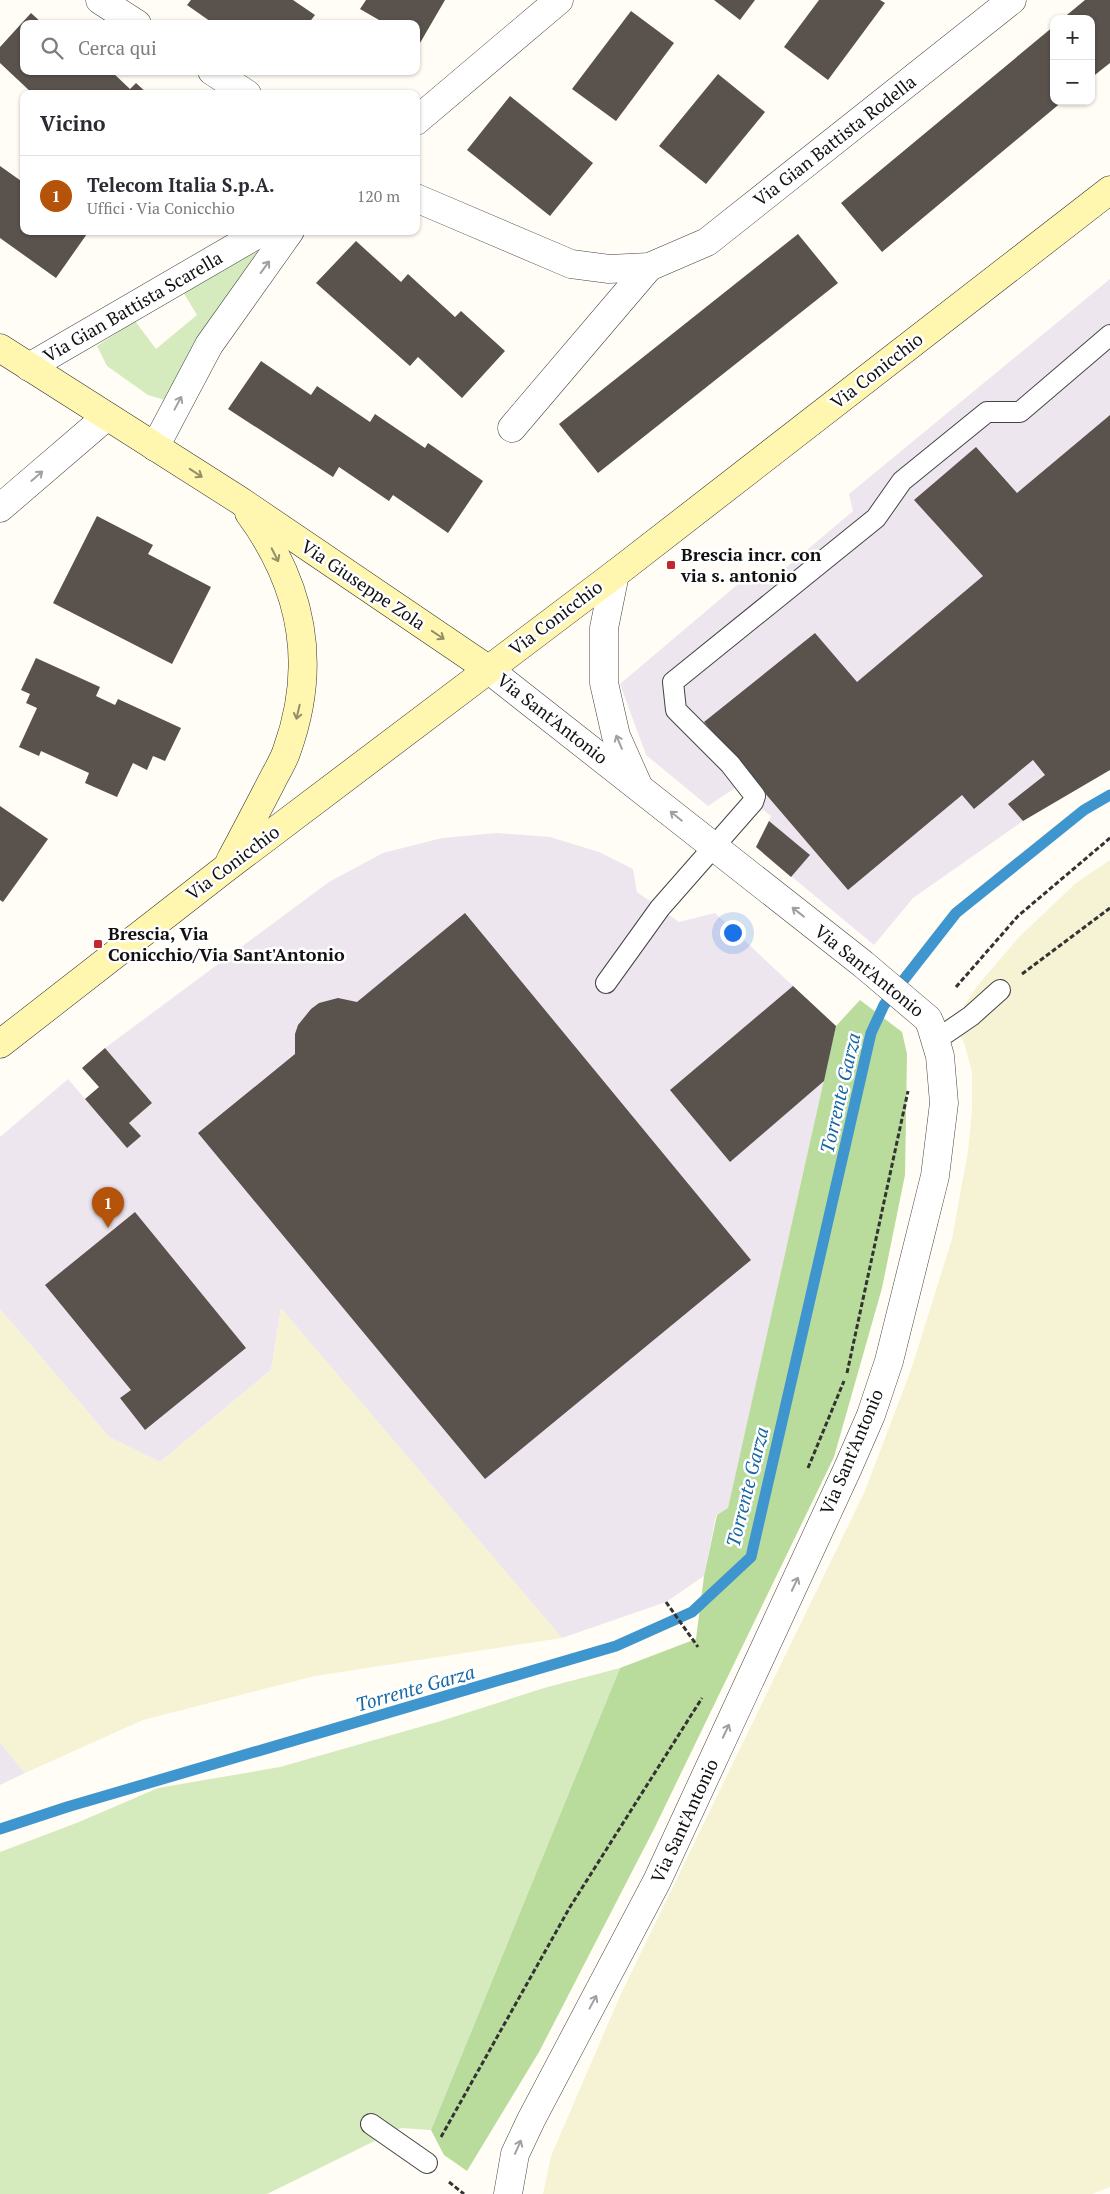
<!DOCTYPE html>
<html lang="it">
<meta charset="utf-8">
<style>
:root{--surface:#fff;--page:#f2f2f3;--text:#2b2b33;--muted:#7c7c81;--line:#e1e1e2;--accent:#b45309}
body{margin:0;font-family:"PT Serif",serif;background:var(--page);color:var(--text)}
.controls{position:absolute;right:15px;top:15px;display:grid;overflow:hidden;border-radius:10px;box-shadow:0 1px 4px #0004}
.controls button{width:45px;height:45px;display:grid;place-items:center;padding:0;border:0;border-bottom:1px solid var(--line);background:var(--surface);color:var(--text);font:25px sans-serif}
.you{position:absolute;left:732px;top:932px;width:18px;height:18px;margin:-12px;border:4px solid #fff;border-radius:50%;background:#1a73e8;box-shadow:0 0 0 8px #1a73e833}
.badge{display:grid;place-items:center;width:32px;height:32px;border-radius:50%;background:var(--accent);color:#fff;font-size:16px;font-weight:700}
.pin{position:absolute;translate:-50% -41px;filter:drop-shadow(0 1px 2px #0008)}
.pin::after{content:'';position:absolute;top:26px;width:18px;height:15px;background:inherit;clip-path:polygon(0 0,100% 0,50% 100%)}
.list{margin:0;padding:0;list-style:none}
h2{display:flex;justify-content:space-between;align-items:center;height:65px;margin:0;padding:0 20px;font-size:21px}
h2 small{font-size:16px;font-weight:400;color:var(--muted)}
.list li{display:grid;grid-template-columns:32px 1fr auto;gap:15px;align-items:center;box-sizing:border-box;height:80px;padding:0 20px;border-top:1px solid var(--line)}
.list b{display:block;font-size:19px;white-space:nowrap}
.list p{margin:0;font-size:16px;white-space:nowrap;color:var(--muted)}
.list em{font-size:16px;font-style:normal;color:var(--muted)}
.icon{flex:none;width:28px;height:28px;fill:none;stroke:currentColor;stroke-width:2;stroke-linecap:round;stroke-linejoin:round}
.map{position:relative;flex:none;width:1110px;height:2194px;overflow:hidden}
.search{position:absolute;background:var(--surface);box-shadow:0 1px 4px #0004;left:20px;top:20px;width:400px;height:55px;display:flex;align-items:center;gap:12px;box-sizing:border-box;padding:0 18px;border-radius:10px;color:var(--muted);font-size:19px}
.panel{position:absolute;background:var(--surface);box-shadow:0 1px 4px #0004;left:20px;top:90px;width:400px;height:145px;border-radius:10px}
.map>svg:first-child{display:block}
.industrial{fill:#eee6ef}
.farmland{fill:#f6f3d4}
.green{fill:#d5ebbd}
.forest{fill:#b9dc9c}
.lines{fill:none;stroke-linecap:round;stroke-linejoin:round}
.stream{stroke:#3f96cf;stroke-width:11}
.building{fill:#5a524d}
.lane-casing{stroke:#444;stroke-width:22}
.street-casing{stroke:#444;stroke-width:29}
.secondary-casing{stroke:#333;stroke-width:29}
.path{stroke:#333;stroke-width:3;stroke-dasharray:5 2.5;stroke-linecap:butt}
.lane{stroke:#fff;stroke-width:20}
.street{stroke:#fff;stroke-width:28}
.secondary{stroke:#fff6b0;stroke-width:28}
.oneway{stroke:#a0a0a0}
.oneway2{stroke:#948f68}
.poi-dot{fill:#c4262e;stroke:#fff;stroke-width:2}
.labels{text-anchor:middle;stroke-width:5;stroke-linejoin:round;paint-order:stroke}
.street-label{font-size:18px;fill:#111;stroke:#fff}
.poi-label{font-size:18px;font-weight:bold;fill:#111;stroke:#fff;text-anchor:start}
.water-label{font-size:19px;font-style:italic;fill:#1768a6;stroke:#fff}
</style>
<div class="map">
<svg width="1110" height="2194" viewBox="0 0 1110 2194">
<rect width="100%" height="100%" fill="#fffdf5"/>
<!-- industrial -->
<g class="industrial">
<polygon points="1110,279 1110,770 1023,821 913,898 874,945 756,847 771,816 735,788 708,806 646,755 620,684 744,579 768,583 853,511 849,494"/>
<polygon points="497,833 550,837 599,852 633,869 637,892 679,922 715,913 836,1026 728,1509 716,1515 704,1576 666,1602 562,1638 281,1309 271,1370 160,1462 109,1437 0,1309 0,1137 68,1079 127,1148 141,1136 129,1123 152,1103 105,1048 329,882 383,853 442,838"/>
<polygon points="0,1742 25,1773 0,1785"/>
</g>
<!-- farmland -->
<g class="farmland">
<polygon points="1110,860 1110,2187 1092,2194 543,2194 551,2156 620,1996 864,1493 911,1370 952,1239 968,1151 972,1110 972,1072 964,1042 952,1024 978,985 1019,937 1076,883"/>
<polygon points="281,1308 562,1638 315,1676 143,1720 25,1773 0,1742 0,1309 109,1437 160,1462 271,1370"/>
</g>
<!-- green -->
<g class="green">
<polygon points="257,244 266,248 264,261 209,321 165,400 148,395 107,366 97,346 135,321 156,349 197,315 183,292"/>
<polygon points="620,1668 431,2130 401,2128 267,2194 0,2194 0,1852 79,1822 158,1788 280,1767 444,1720 544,1688"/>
</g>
<!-- forest -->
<polygon class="forest" points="860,1000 902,1032 907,1054 905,1175 882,1288 834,1457 654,1829 539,2052 467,2171 444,2155 431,2130 620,1668 696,1639 704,1576 717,1515 728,1508 836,1026"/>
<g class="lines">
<!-- stream -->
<polyline class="stream" points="0,1829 67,1807 616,1646 692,1612 751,1557 871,1033 884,1005 956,913 1084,810 1110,795"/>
</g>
<!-- building -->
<g class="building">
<polygon points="191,0 293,0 315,15 308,24 214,24 187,5"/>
<polygon points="366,0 445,0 420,43 416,41 416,24 386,24 360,9"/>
<polygon points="714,0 755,0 740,20"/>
<polygon points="819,0 880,0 885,3 828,80 784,47"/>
<polygon points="1085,0 1110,0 1110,63 1091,78 1091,19 1062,19"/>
<polygon points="631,11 674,43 616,121 572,89"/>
<polygon points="31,13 43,24 24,24 24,71 111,71 130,89 136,83 148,94 33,94 0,63 0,47"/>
<polygon points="1054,26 1054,101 1063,101 882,252 841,203"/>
<polygon points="718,74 765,112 706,184 659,146"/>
<polygon points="510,96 593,163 550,216 467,150"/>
<polygon points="0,166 24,183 24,231 89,231 56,278 0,238"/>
<polygon points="798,234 838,283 598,473 559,424"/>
<polygon points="356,241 401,282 408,274 455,317 461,311 505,351 462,398 418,357 410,366 316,283"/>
<polygon points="261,361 311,395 317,386 370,422 375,414 425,448 428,443 483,481 448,533 393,495 389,501 339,467 333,477 228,409"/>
<polygon points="1110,415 1110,770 1023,821 1008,804 1045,775 1033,760 974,809 962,795 848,890 704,722 815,633 857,682 983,576 914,500 976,447 1017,493"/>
<polygon points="97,516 153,545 148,554 211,587 172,664 53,603"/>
<polygon points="36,658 100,687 96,696 115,705 118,699 181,728 165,761 153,756 147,770 133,763 117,797 85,783 89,773 41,751 39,756 19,747 37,708 26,703 30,694 21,690"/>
<polygon points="0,806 48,839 3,902 0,900"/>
<polygon points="769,821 810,855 791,877 756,847"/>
<polygon points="465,913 751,1260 485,1479 198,1133 295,1054 295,1034 298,1025 311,1009 319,1003 338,998 357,1002"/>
<polygon points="793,986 836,1026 824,1081 730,1162 670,1090"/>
<polygon points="105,1048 152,1103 129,1123 141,1136 127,1148 85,1099 99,1087 82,1068"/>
<polygon points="135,1212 246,1348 145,1430 120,1398 131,1390 45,1285"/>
</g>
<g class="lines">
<defs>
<g id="lane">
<polyline points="606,983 660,908 753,802 755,796 730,764 676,710 673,682 876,518 902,481 987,412 1020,412 1110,335"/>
<polyline points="936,1040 971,1016 1000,990"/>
<polyline points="371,2124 427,2163"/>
</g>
<g id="street">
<polyline points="100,0 137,24"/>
<polyline points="212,71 247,94"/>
<polyline points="416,121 559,0"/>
<polyline points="416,198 571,264 609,269 649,267 707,242 1012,0"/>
<polyline points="29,367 263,231"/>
<polyline points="512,428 649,267"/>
<polyline points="155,447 209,345 290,231"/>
<polyline points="0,508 106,417"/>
<polyline points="615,574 604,628 604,683 616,736 637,783"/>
<polyline points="488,669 863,964 928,1019 931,1026 940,1056 944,1103 935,1176 889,1361 871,1415 847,1470 657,1881 531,2120 515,2154 508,2194"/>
</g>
<g id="secondary">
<polyline points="0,348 239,500 488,669"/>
<path d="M230 861C244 835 258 808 272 781 277 771 284 760 287 750 318 664 302 585 249 513"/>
<polyline points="0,1044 226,868 615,574 1110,190"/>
</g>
</defs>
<!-- lane casing -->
<use href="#lane" class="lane-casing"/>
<!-- street casing -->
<use href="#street" class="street-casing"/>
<!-- secondary casing -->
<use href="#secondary" class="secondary-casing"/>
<!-- path -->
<g class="path">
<polyline points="1022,974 1110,908"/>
<polyline points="956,987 1018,916 1110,838"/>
<polyline points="847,1373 908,1091"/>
<polyline points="808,1468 844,1381"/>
<polyline points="666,1602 698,1647"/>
<polyline points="441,2137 570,1907 702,1698"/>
<polyline points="449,2182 464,2194"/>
</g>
<!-- lane -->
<use href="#lane" class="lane"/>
<!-- street -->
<use href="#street" class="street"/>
<!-- secondary -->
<use href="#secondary" class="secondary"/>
</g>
<!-- one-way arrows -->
<defs><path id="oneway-shaft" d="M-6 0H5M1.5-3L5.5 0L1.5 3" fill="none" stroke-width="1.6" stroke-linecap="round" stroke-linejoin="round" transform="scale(1.25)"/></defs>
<g class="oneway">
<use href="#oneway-shaft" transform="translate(265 267) rotate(-54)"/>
<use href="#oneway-shaft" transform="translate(178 403) rotate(-62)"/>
<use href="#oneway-shaft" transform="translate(37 476) rotate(-41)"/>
<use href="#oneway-shaft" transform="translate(619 742) rotate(-113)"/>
<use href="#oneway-shaft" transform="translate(676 816) rotate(-141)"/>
<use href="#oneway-shaft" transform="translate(798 912) rotate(-142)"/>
<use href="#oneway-shaft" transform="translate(795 1584) rotate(-65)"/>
<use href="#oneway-shaft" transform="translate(726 1731) rotate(-65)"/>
<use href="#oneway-shaft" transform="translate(593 2002) rotate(-62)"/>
<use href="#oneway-shaft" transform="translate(518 2147) rotate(-66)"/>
</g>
<g class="oneway2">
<use href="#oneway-shaft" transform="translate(196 473) rotate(33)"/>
<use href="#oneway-shaft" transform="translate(275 555) rotate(63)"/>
<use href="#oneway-shaft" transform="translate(438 635) rotate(34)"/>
<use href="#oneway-shaft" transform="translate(298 712) rotate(103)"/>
</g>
<!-- markers -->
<g class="poi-dot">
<rect x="666" y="560" width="10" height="10" rx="2.5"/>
<rect x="93" y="939" width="10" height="10" rx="2.5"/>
</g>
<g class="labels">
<!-- street labels -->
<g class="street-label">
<text transform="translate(835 141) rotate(-38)" y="6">Via Gian Battista Rodella</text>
<text transform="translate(133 307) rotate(-30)" y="6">Via Gian Battista Scarella</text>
<text transform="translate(877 371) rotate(-38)" y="6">Via Conicchio</text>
<text transform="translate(363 585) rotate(34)" y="6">Via Giuseppe Zola</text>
<text transform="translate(556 618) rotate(-37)" y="6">Via Conicchio</text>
<text transform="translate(552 719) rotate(38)" y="6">Via Sant'Antonio</text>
<text transform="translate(233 863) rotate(-37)" y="6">Via Conicchio</text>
<text transform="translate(869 971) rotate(39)" y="6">Via Sant'Antonio</text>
<text transform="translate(852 1452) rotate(-67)" y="6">Via Sant'Antonio</text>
<text transform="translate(685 1821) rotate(-65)" y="6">Via Sant'Antonio</text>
</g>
<!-- poi labels -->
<g class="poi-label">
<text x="681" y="561">Brescia incr. con<tspan x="681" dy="21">via s. antonio</tspan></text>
<text x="108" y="940">Brescia, Via<tspan x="108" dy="21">Conicchio/Via Sant'Antonio</tspan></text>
</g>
<!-- water labels -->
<g class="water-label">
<text transform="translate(840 1093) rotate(-77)" y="7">Torrente Garza</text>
<text transform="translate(747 1487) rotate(-76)" y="7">Torrente Garza</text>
<text transform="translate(415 1688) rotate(-16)" y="7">Torrente Garza</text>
</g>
</g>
</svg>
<div class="controls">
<button>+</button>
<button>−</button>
</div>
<div class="you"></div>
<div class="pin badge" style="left:108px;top:1228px">1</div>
<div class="search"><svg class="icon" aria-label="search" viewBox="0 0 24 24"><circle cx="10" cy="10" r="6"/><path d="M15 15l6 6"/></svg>Cerca qui</div>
<section class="panel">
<h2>Vicino<small></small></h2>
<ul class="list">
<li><span class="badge">1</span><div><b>Telecom Italia S.p.A.</b><p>Uffici · Via Conicchio</p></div><em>120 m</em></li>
</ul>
</section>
</div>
